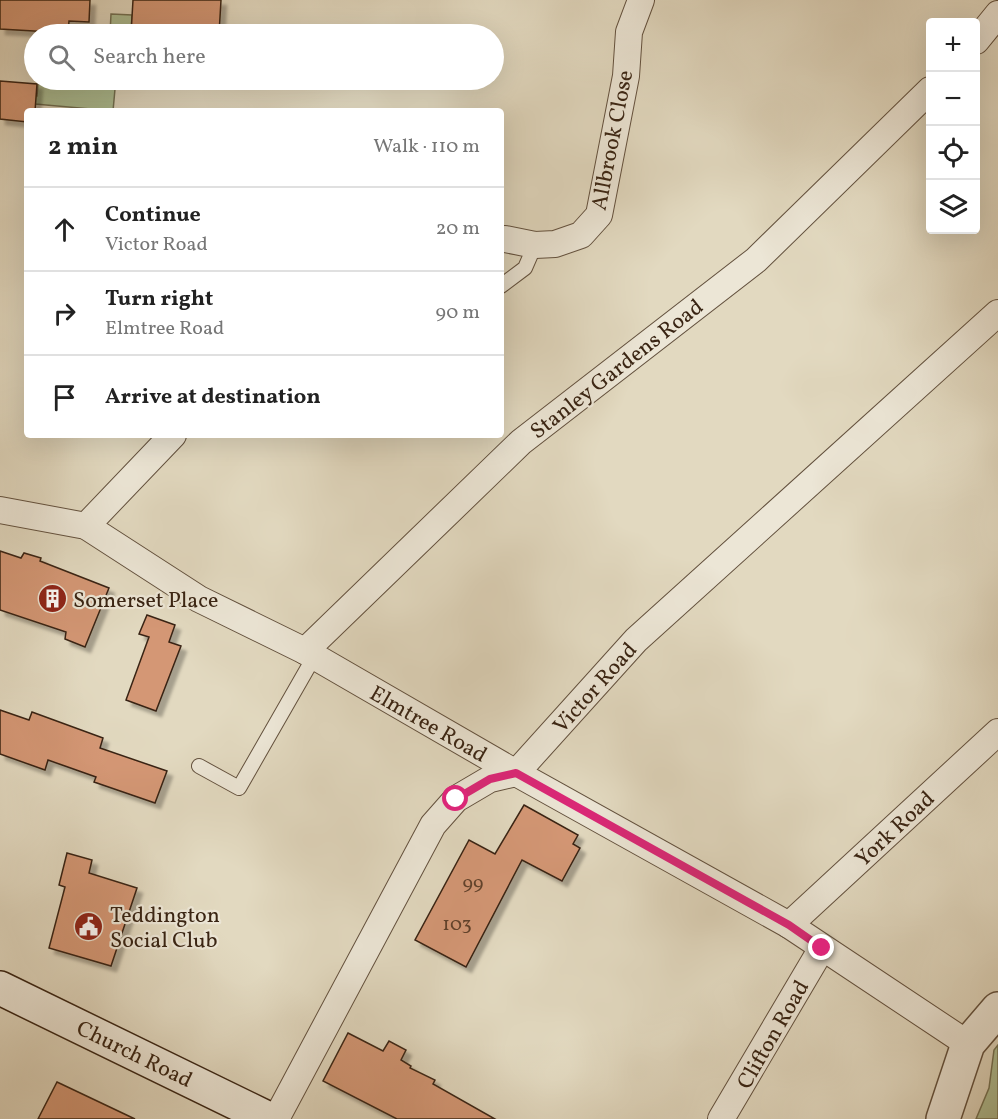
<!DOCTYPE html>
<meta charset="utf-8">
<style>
:root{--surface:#fff;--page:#f6f6f6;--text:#222;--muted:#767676;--line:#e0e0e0}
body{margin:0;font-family:Vollkorn,serif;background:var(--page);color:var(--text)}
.controls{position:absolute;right:18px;top:18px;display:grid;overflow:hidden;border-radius:6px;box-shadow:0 6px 24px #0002}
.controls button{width:54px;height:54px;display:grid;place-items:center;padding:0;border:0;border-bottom:2px solid var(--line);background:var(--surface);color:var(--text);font:30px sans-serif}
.stop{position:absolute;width:18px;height:18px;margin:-14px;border:4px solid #db2777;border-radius:50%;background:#fff}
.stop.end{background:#db2777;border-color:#fff;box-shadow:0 2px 6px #0008}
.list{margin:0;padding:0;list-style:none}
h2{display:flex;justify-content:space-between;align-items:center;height:78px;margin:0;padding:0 24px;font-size:26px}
h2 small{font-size:20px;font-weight:400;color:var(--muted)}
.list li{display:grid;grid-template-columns:39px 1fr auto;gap:18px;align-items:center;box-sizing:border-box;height:84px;padding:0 24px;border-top:2px solid var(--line)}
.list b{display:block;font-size:22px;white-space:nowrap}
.list p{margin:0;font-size:20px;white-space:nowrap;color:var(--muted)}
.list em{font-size:20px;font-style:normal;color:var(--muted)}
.icon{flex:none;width:33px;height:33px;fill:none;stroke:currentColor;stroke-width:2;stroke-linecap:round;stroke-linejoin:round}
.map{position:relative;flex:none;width:998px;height:1119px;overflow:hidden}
.search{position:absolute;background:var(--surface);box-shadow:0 6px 24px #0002;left:24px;top:24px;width:480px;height:66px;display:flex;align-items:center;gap:15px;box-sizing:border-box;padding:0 21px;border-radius:33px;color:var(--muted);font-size:22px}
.panel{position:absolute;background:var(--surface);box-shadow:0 6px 24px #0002;left:24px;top:108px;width:480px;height:330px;border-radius:6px}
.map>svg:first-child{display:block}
.green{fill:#afc095;stroke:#747254;stroke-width:1.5}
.building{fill:#d49774;stroke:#392413;stroke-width:1.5;filter:url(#shadow)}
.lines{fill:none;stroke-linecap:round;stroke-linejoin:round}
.service-casing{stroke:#63513e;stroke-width:16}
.minor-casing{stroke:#63513e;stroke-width:28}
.tertiary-casing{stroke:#63513e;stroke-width:36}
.secondary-casing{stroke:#392413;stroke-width:36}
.service{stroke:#ece6d6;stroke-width:14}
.minor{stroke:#ece6d6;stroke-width:26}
.tertiary{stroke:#ece6d6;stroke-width:33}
.secondary{stroke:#ece6d6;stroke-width:33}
.route{stroke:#db2777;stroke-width:8}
.labels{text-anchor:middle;stroke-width:4.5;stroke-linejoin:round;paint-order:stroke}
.number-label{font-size:20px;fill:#60412b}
.street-label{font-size:22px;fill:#392413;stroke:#ece6d6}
.poi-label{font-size:22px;fill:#392413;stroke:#ece6d6;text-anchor:start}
</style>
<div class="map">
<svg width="998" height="1119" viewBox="0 0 998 1119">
<defs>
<filter id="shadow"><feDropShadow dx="5.5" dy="5.5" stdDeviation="1.5" flood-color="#0004"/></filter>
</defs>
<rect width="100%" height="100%" fill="#e2d9c0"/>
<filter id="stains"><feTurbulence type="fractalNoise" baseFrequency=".00333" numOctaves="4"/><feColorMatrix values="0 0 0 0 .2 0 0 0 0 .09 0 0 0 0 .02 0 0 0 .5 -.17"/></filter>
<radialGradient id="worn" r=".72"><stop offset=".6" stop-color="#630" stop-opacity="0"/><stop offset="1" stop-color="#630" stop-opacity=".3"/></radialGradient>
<!-- green -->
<g class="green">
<polygon points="111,14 132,15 131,34 110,34"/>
<polygon points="38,84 115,89 113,111 35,104 23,95 37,96"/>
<polygon points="998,1045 998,1119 976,1119 989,1088 994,1050"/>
</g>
<!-- building -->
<g class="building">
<polygon points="0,0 90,0 89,22 69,21 68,33 0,29"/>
<polygon points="133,0 221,0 219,34 131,34"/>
<polygon points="0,81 37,84 35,111 27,111 27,122 0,119"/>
<polygon points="0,551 21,558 24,553 41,558 40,561 109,588 85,647 65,639 66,632 0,610"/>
<polygon points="147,615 175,625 169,642 181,646 156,711 126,700 149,637 139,634"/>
<polygon points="0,710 29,720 32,712 103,738 100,748 167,771 155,803 94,782 96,777 48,760 45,770 0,754"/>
<polygon points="524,805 578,835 573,844 580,848 562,881 522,860 466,967 415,940 469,840 495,854"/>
<polygon points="67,853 92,860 89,873 137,888 111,966 49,948 65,887 59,885"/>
<polygon points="348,1033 383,1051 389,1041 406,1050 401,1060 411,1066 410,1068 435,1080 433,1084 495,1119 397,1119 323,1081"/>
<polygon points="57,1082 135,1119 38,1119"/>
</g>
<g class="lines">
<defs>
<g id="service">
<polyline points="501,286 525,268 535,245"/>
<polyline points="199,766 239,788 314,657"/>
</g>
<g id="minor">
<polyline points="976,41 998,14"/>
<polyline points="505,239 535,245 555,244 581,235 599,215 626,76 629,32 641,0"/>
<polyline points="0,510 86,526 199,599 305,651 516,773 789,925 968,1044"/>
<polyline points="86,526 173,435"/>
<polyline points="305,651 521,442 756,260 930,90"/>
<polyline points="789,925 998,732"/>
<polyline points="276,1119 433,825 456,799 490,779 516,773 636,640 998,313"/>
<polyline points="721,1119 822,948"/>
</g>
<polyline id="tertiary" points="943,1119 968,1044 998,1009"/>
<polyline id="secondary" points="0,988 269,1119"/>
</defs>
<!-- service casing -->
<use href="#service" class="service-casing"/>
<!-- minor casing -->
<use href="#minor" class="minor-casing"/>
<!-- tertiary casing -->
<use href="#tertiary" class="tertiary-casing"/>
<!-- secondary casing -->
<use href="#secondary" class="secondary-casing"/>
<!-- service -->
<use href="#service" class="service"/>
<!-- minor -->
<use href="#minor" class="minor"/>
<!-- tertiary -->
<use href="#tertiary" class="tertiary"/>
<!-- secondary -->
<use href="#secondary" class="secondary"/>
</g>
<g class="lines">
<!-- route -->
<polyline class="route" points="456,799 490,779 516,773 789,925 822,948"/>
</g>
<!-- icons -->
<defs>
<symbol id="building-disc" viewBox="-11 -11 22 22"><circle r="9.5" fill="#8f2418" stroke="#ece6d6"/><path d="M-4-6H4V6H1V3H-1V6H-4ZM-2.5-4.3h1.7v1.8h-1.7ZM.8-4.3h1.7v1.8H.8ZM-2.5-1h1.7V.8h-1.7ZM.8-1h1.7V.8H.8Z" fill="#fff"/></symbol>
<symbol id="civic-disc" viewBox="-11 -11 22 22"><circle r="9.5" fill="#8f2418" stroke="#ece6d6"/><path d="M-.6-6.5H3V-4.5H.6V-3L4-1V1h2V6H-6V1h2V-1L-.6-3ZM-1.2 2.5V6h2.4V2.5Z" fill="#fff"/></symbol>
</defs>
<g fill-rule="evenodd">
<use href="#building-disc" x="36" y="582" width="33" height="33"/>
<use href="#civic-disc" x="72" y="910" width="33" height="33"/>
</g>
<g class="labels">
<!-- number labels -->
<g class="number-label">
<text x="473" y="889">99</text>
<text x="457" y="930">103</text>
</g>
<!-- street labels -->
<g class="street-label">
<text transform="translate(611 140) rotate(-79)" y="8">Allbrook Close</text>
<text transform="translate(616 368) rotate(-38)" y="8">Stanley Gardens Road</text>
<text transform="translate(594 687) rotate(-48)" y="8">Victor Road</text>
<text transform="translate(429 723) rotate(30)" y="8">Elmtree Road</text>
<text transform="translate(894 828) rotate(-43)" y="8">York Road</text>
<text transform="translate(772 1034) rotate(-60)" y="8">Clifton Road</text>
<text transform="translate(135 1053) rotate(26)" y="8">Church Road</text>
</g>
<!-- poi labels -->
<g class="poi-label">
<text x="73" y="607">Somerset Place</text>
<text x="110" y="922">Teddington<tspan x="110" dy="25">Social Club</tspan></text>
</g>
</g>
<rect width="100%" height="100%" filter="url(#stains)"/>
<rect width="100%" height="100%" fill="url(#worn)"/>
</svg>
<div class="controls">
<button>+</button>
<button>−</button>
<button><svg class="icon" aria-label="locate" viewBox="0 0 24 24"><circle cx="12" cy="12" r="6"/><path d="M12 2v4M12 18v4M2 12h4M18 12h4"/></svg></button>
<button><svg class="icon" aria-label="layers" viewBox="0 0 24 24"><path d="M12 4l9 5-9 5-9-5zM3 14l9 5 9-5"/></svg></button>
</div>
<div class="stop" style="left:456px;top:799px"></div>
<div class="stop end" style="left:822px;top:948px"></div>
<div class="search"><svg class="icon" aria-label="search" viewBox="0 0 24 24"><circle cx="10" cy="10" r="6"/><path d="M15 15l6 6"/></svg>Search here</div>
<section class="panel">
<h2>2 min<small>Walk · 110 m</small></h2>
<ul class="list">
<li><svg class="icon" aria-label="ahead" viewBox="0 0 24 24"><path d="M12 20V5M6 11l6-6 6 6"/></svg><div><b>Continue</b><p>Victor Road</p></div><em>20 m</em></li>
<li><svg class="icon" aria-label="right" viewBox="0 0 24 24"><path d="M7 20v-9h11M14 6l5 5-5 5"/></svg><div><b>Turn right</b><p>Elmtree Road</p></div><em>90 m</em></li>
<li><svg class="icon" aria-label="arrive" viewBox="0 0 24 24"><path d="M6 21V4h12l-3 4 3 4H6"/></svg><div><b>Arrive at destination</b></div></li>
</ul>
</section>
</div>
